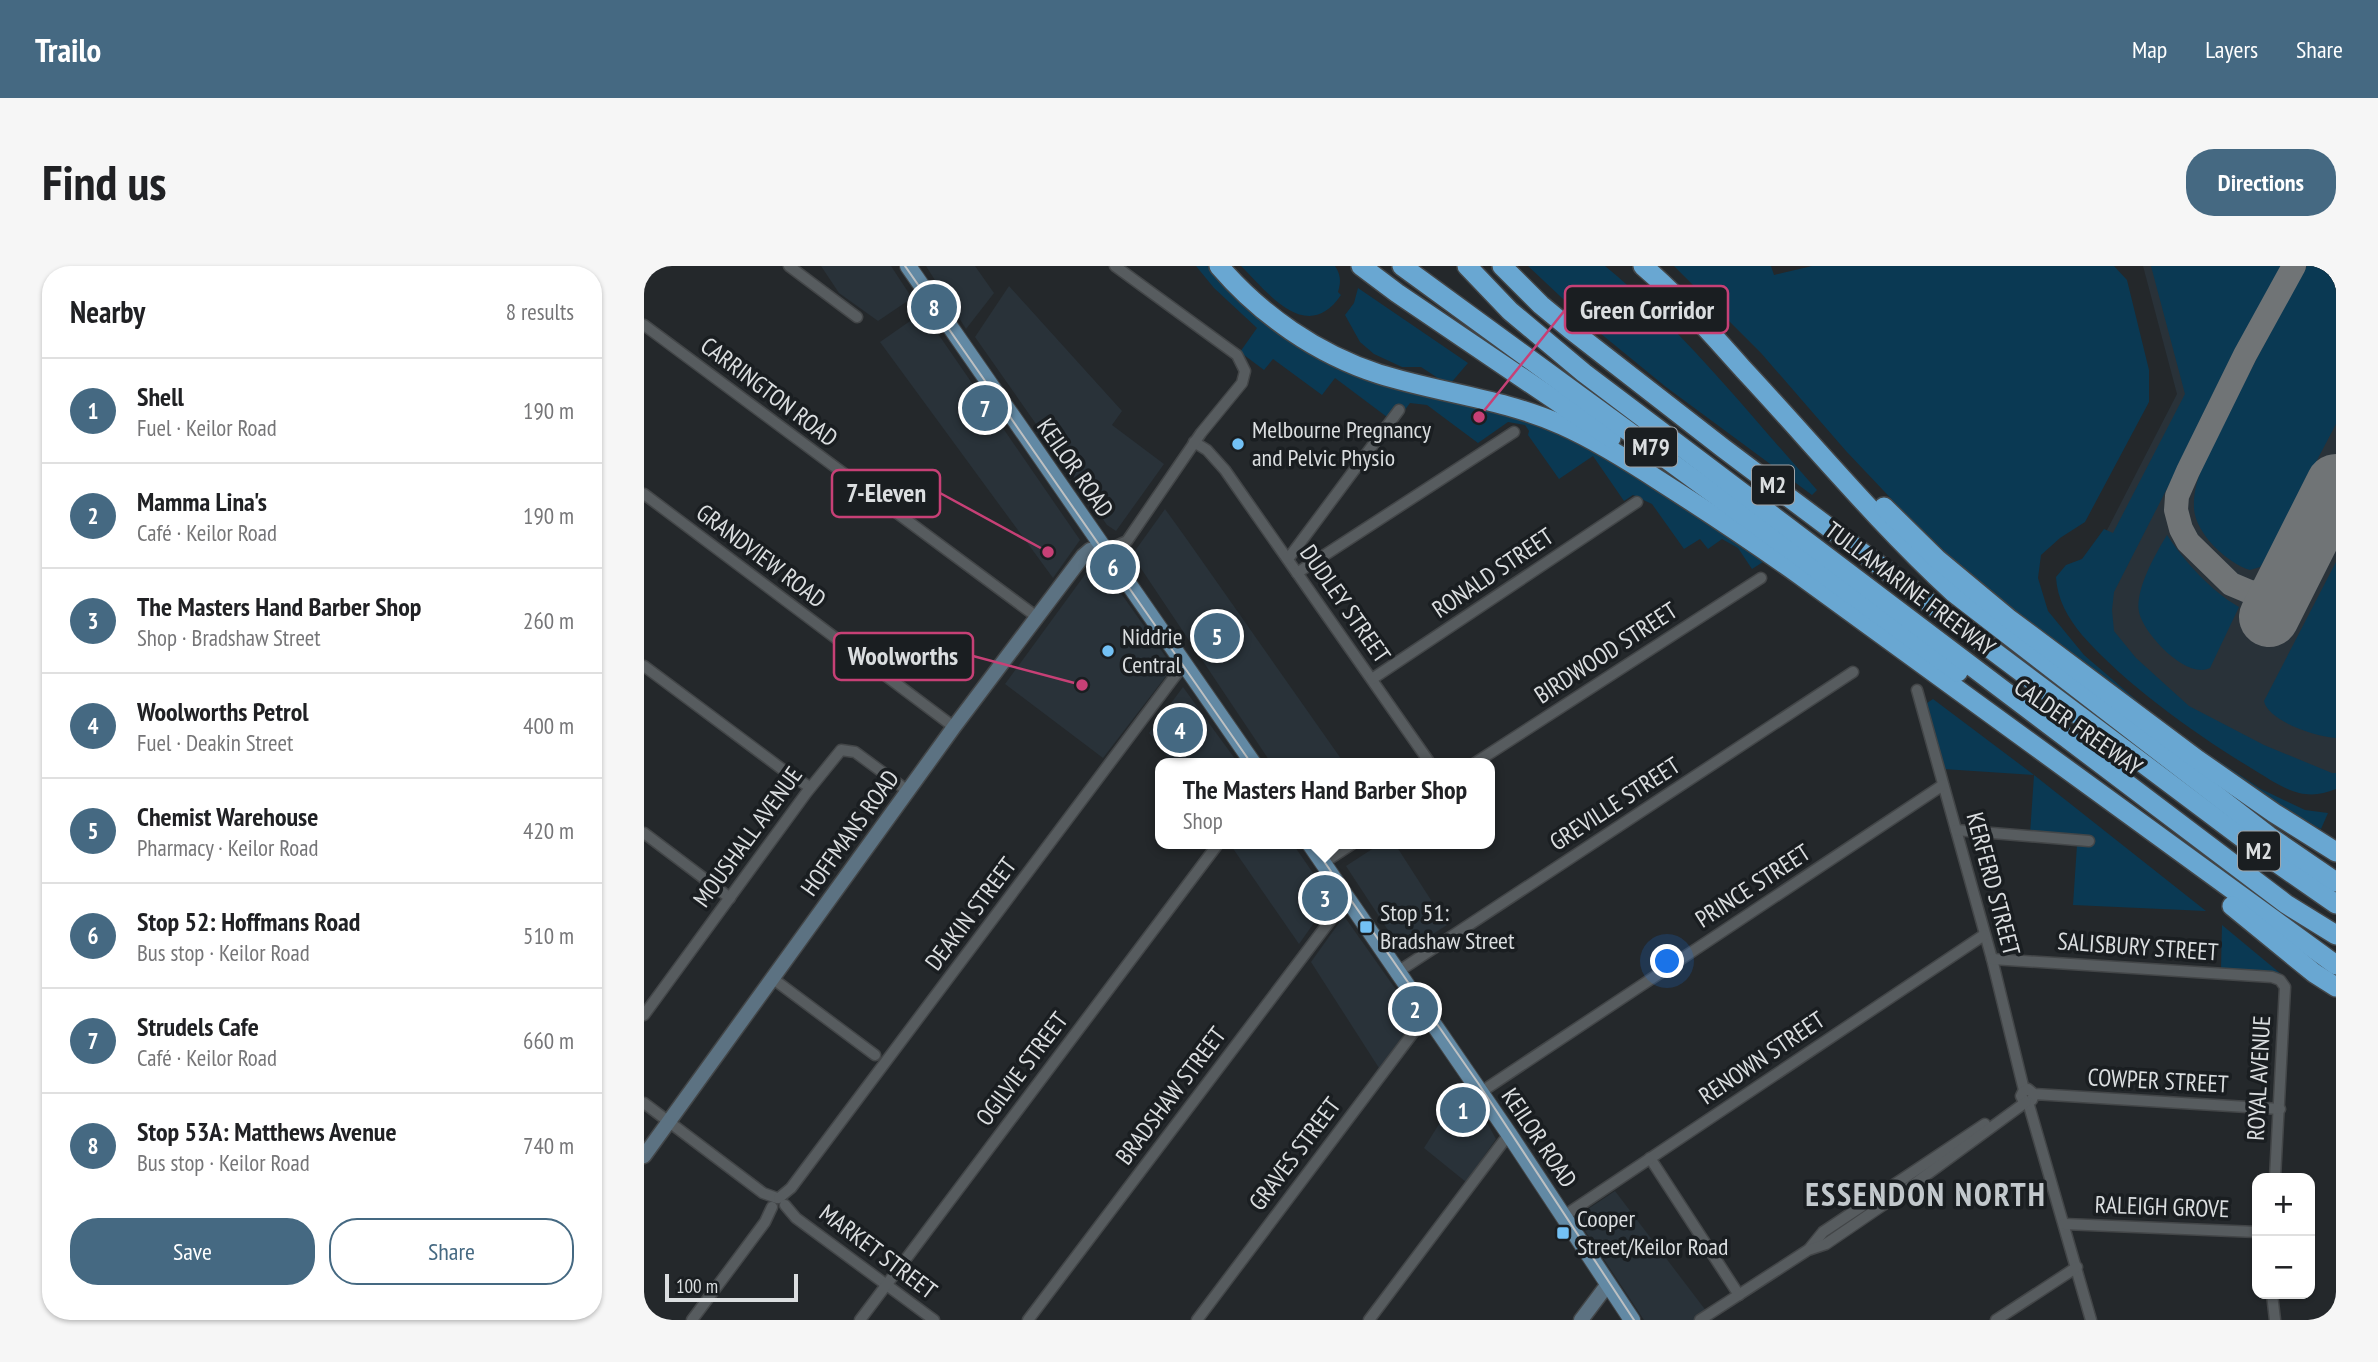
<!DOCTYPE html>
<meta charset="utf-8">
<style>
:root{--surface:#fff;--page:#f6f6f6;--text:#202124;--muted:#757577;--line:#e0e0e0;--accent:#456982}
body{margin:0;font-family:"PT Sans Narrow",sans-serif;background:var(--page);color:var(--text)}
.controls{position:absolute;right:21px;bottom:21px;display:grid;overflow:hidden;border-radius:14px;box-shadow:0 2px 5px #0004}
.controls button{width:63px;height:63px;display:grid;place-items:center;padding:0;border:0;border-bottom:2px solid var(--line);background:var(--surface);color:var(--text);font:35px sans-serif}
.scale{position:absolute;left:21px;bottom:18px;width:133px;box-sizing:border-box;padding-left:7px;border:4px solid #dbdee0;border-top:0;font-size:19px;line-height:24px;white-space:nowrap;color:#dbdee0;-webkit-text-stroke:5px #1a1e21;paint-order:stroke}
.you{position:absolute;left:1024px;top:696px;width:24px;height:24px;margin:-18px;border:5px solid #fff;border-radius:50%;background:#1a73e8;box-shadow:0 0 0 10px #1a73e833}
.badge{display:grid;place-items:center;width:46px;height:46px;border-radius:50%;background:var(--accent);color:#fff;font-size:23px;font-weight:700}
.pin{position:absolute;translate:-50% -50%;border:4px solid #fff;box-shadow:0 2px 7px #0006}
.popup{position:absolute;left:511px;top:492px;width:340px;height:91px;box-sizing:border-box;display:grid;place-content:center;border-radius:14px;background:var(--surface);filter:drop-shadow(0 2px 5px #0005);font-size:23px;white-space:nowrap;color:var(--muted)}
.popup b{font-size:26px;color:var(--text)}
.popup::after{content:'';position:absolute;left:50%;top:100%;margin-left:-14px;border:14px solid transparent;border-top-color:var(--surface)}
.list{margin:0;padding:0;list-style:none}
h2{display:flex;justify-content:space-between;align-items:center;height:91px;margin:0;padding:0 28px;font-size:30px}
h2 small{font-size:23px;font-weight:400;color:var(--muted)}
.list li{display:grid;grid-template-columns:46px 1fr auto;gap:21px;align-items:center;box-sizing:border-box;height:105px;padding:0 28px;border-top:2px solid var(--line)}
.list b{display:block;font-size:26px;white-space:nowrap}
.list p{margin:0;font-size:23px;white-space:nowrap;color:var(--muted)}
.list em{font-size:23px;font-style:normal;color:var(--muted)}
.actions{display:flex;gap:14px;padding:21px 28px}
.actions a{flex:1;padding:16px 0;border:2px solid var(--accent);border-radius:28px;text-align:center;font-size:24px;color:var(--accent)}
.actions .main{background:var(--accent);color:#fff}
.map{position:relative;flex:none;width:1692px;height:1054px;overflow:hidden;border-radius:28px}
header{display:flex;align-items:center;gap:42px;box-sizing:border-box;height:98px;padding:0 35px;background:var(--accent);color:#fff}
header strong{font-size:33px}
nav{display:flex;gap:38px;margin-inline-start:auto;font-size:24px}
.intro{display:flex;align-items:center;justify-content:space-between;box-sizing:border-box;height:168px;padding:0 42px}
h1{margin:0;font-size:49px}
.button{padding:18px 32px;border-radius:28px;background:var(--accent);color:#fff;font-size:24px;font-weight:700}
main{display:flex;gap:42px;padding:0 42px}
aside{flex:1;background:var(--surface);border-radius:28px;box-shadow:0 2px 5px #0004}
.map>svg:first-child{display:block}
.built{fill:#293239}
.green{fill:#0a3953}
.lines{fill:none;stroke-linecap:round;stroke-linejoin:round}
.taxiway{stroke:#707476;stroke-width:24}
.runway{stroke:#707476;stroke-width:60}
.street-casing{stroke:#434648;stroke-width:13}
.secondary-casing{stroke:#434648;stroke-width:17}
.primary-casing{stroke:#434648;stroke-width:18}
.highway-casing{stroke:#434648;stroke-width:22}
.street{stroke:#575c5f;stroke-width:10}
.secondary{stroke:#5c7282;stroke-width:14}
.primary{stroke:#6289a4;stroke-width:16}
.highway{stroke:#69a7d2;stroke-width:19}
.tram{stroke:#bdc0c2;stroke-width:2}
.poi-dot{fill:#73c1f5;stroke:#1a1e21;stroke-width:2.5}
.labels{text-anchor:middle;stroke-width:7;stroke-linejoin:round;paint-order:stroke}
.shield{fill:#1a1e21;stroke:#a1a4a7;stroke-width:2}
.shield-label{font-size:23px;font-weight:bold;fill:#dbdee0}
.street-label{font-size:24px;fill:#dbdee0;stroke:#1a1e21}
.poi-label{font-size:24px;fill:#dbdee0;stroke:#1a1e21;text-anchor:start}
.district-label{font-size:32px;font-weight:bold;letter-spacing:2px;fill:#c2c8cc;stroke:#1a1e21}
.leader{fill:none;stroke:#c74076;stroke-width:2.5}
.callout-dot{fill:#c74076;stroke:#1a1e21;stroke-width:2.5}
.callout{fill:#1a1e21;stroke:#c74076;stroke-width:2.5}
.callout-label{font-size:26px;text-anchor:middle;font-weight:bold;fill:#dbdee0}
</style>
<header>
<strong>Trailo</strong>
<nav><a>Map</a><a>Layers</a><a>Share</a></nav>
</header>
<div class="intro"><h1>Find us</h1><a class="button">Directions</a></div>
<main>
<aside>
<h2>Nearby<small>8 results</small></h2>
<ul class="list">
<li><span class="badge">1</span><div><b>Shell</b><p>Fuel · Keilor Road</p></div><em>190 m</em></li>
<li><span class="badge">2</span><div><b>Mamma Lina's</b><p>Café · Keilor Road</p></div><em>190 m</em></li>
<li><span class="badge">3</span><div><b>The Masters Hand Barber Shop</b><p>Shop · Bradshaw Street</p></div><em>260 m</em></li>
<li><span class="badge">4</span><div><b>Woolworths Petrol</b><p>Fuel · Deakin Street</p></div><em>400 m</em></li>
<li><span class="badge">5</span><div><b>Chemist Warehouse</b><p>Pharmacy · Keilor Road</p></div><em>420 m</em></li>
<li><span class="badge">6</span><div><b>Stop 52: Hoffmans Road</b><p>Bus stop · Keilor Road</p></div><em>510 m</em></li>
<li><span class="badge">7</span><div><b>Strudels Cafe</b><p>Café · Keilor Road</p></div><em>660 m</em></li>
<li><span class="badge">8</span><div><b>Stop 53A: Matthews Avenue</b><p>Bus stop · Keilor Road</p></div><em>740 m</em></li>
</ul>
<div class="actions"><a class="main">Save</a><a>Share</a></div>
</aside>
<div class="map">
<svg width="1692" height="1054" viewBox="0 0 1692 1054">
<rect width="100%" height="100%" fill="#24282b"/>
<!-- built -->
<g class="built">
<polygon points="177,0 247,0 268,32 234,55 195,27"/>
<polygon points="282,0 331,0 350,27 322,63"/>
<polygon points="1499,0 1692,0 1692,520 1621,507 1425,338 1533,128"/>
<polygon points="365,20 478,145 468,159 520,198 472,265 463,259 331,71"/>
<polygon points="279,46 436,274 409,312 236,76"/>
<polygon points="521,243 544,275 700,497 627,497 488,289"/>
<polygon points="448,299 457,299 529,401 459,492 361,418"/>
<polygon points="539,421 567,460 594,497 528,497 505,467"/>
<polygon points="590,578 649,578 687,633 655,678 588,581"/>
<polygon points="736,578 751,578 803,659 759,687 702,600"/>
<polygon points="700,650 772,752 735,802 667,696"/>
<polygon points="821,817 852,873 822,916 780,882"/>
<polygon points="971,925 1069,1054 1000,1054 932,951"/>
</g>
<!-- green -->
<g class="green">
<polygon points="552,0 565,0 575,12 668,87 857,145 927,172 1009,220 1119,296 1108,303 1094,282 1078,273 1064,283 1056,273 1040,283 1008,238 989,229 980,235 949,190 915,213 884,169 885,165 881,159 864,156 834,177 783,139 766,137 751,157 691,112 678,129 629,93 620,104 596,86 613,62 570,22"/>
<path d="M597 0H691C697 9 697 16 694 26L697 29C663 79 624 27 597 0Z"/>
<path d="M884 0H961C1040 65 1105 148 1173 224L1168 229 1022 121 951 63Z"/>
<polygon points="1030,0 1127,0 1130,9 1168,0 1470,0 1483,14 1505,104 1505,136 1441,256 1416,272 1397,289 1394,312 1404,345 1440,389 1525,462 1617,523 1661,544 1684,547 1677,563 1644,546 1475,434 1325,309 1256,242 1202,185 1117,87"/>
<path d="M1507 0H1637L1470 326 1468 344 1470 365 1492 392 1545 440 1620 479 1688 507H1692V523C1679 528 1669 530 1655 527 1639 523 1622 511 1607 502 1551 468 1482 419 1438 369 1424 352 1413 333 1412 311L1422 299 1438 293 1460 263 1469 267 1541 128Z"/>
<path d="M1663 0H1692V158L1619 297 1616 301 1606 304C1583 297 1552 268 1550 243 1548 212 1569 179 1582 152 1608 101 1635 50 1663 0Z"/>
<polygon points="714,22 824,97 806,118 803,118 777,101 758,101 730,88 716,76 701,49 710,37"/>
<path d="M1523 269C1541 296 1567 325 1595 341L1566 402C1542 414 1499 367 1495 346 1491 323 1512 287 1523 269Z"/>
<path d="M1692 296V472C1672 471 1624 455 1620 435Z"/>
<polygon points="1289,433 1390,509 1562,645 1429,639 1433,579 1386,568 1390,509 1299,503 1280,439"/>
<polygon points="1578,659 1637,708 1577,703"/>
</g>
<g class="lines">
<!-- taxiway -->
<polyline class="taxiway" points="1650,0 1601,89 1544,205 1533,230 1532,244 1537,263 1544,276 1587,318 1606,326 1622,327 1635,321 1656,289"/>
<!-- runway -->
<polyline class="runway" points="1625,351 1692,218"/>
<defs>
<g id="street">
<polyline points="145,0 213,51"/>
<polyline points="0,59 393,351"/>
<polyline points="550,176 563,184 581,204 786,497"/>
<polyline points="0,228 310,461"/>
<polyline points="458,281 472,280 483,275 557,167 598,117 601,105 593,89 471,0"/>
<polyline points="644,293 755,144"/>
<polyline points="653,307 870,166"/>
<polyline points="0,400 146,509 166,521"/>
<polyline points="728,413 993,236"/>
<polyline points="1273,424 1348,693 1380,824"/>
<polyline points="831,497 1117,312"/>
<polyline points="1312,564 1445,575"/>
<polyline points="0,567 86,632"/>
<polyline points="679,597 708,578"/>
<polyline points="1348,693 1628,711 1636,714 1641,721 1631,912"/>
<polyline points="755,705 1209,406"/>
<polyline points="128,712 231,789"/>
<polyline points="0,749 163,526 197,484 211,486 264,525"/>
<polyline points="837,826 1299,519"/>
<polyline points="1390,828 1388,834 1384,836 1379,834 1377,830 1379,826 1384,823 1390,828 1636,843"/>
<polyline points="1384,836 1447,1054"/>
<polyline points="0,837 119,927 133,932"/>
<polyline points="1006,892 1095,1029"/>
<polyline points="135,932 147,922 540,398"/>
<polyline points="141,939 152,952 290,1054"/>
<polyline points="920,950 1340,669"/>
<polyline points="1420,958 1613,966"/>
<polyline points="1166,982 1179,966 1341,858"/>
<polyline points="1628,1028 1631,1054"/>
<polyline points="48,1054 121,956 128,941"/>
<polyline points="216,1054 574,578"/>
<polyline points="384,1054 704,631"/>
<polyline points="553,1054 784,747"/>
<polyline points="725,1054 865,868"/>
<polyline points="1056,1054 1164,984 1182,978 1270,918 1382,836"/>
<polyline points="1352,1054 1433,1001"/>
</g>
<g id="secondary">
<polyline points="0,890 310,461 439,290 446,284 458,281"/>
<polyline points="937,1054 964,1018"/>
</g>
<g id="primary">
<polyline points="264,0 609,497"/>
<polyline points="666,578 865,868 988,1054"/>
</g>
<g id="highway">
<path d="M575 0C617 49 673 88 735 108 796 127 860 133 918 159 954 175 987 196 1019 217 1066 247 1111 277 1156 309L1692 699"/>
<polyline points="717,0 753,27 967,172"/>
<polyline points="758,0 1314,406"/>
<polyline points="823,0 866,45 940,107 1642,638 1692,669"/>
<polyline points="858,0 897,39 926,63 1079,182 1613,583 1692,638"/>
<path d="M999 0C1035 31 1067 67 1099 103 1169 178 1234 257 1310 327L1625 570 1692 616"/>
<polyline points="1240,241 1293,293 1364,352 1554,494 1630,547 1692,586"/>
<polyline points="1588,640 1670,707 1692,721"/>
</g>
</defs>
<!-- street casing -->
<use href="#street" class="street-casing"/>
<!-- secondary casing -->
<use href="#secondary" class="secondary-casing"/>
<!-- primary casing -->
<use href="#primary" class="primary-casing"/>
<!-- highway casing -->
<use href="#highway" class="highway-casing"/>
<!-- street -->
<use href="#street" class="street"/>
<!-- secondary -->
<use href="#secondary" class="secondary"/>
<!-- primary -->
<use href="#primary" class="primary"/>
<!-- highway -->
<use href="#highway" class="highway"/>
<!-- tram -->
<g class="tram">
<polyline points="261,0 607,497"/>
<polyline points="668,578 834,817 990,1054"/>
</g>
</g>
<!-- markers -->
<g class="poi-dot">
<circle cx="594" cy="178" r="7"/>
<circle cx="464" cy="385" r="7"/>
<rect x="715" y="654" width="14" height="14" rx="3.5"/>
<rect x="912" y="960" width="14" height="14" rx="3.5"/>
</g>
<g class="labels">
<!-- shield labels -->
<g class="shield">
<rect x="981" y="161.5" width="52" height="39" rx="5"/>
<rect x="1108" y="199.5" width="42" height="39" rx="5"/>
<rect x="1594" y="565.5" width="42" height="39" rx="5"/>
</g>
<g class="shield-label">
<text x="1007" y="189">M79</text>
<text x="1129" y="227">M2</text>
<text x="1615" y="593">M2</text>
</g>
<!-- street labels -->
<g class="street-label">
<text transform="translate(125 126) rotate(37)" y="8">CARRINGTON ROAD</text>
<text transform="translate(431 202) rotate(55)" y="8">KEILOR ROAD</text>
<text transform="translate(117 290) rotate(37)" y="8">GRANDVIEW ROAD</text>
<text transform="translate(849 307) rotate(-34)" y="8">RONALD STREET</text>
<text transform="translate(1266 323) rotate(37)" y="8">TULLAMARINE FREEWAY</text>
<text transform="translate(701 338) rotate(55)" y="8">DUDLEY STREET</text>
<text transform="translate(962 387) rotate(-33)" y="8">BIRDWOOD STREET</text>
<text transform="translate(1434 461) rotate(35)" y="8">CALDER FREEWAY</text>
<text transform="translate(971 538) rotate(-33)" y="8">GREVILLE STREET</text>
<text transform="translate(206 567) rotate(-54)" y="8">HOFFMANS ROAD</text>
<text transform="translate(104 571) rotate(-54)" y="8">MOUSHALL AVENUE</text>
<text transform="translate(1349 618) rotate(75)" y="8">KERFERD STREET</text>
<text transform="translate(1109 620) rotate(-33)" y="8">PRINCE STREET</text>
<text transform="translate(327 648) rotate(-53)" y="8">DEAKIN STREET</text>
<text transform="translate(1494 681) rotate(4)" y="8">SALISBURY STREET</text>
<text transform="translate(1118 792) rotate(-34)" y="8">RENOWN STREET</text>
<text transform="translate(378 803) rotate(-53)" y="8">OGILVIE STREET</text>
<text transform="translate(1615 812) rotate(-87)" y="8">ROYAL AVENUE</text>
<text transform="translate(1514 815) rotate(3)" y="8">COWPER STREET</text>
<text transform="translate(527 830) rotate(-53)" y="8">BRADSHAW STREET</text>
<text transform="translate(895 872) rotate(56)" y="8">KEILOR ROAD</text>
<text transform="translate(651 888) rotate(-53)" y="8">GRAVES STREET</text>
<text transform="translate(1518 941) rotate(2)" y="8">RALEIGH GROVE</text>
<text transform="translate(234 986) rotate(37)" y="8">MARKET STREET</text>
</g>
<!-- poi labels -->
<g class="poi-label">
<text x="608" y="172">Melbourne Pregnancy<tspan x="608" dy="28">and Pelvic Physio</tspan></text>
<text x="478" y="379">Niddrie<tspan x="478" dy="28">Central</tspan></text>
<text x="736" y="655">Stop 51:<tspan x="736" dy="28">Bradshaw Street</tspan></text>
<text x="933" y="961">Cooper<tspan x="933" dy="28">Street/Keilor Road</tspan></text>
</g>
<!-- district labels -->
<g class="district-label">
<text x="1282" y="940">ESSENDON NORTH</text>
</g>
</g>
<!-- callouts -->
<path class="leader" d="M835 151L921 44M404 286L296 227M438 419L329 390"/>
<g class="callout-dot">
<circle cx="835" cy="151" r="7"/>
<circle cx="404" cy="286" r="7"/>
<circle cx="438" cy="419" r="7"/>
</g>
<g class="callout">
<rect x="921" y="20" width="163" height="47" rx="7"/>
<rect x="188" y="204" width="108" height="47" rx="7"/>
<rect x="190" y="367" width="139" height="47" rx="7"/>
</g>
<g class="callout-label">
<text x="1003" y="53">Green Corridor</text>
<text x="242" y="236">7-Eleven</text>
<text x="259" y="399">Woolworths</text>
</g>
</svg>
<div class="controls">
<button>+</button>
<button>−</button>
</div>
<div class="scale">100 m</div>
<div class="you"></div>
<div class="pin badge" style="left:819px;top:844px">1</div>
<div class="pin badge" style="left:771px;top:743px">2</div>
<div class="pin badge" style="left:681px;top:632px">3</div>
<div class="popup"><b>The Masters Hand Barber Shop</b>Shop</div>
<div class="pin badge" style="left:536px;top:464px">4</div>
<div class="pin badge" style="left:573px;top:370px">5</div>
<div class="pin badge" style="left:469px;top:301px">6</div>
<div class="pin badge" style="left:341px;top:142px">7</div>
<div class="pin badge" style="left:290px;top:41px">8</div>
</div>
</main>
